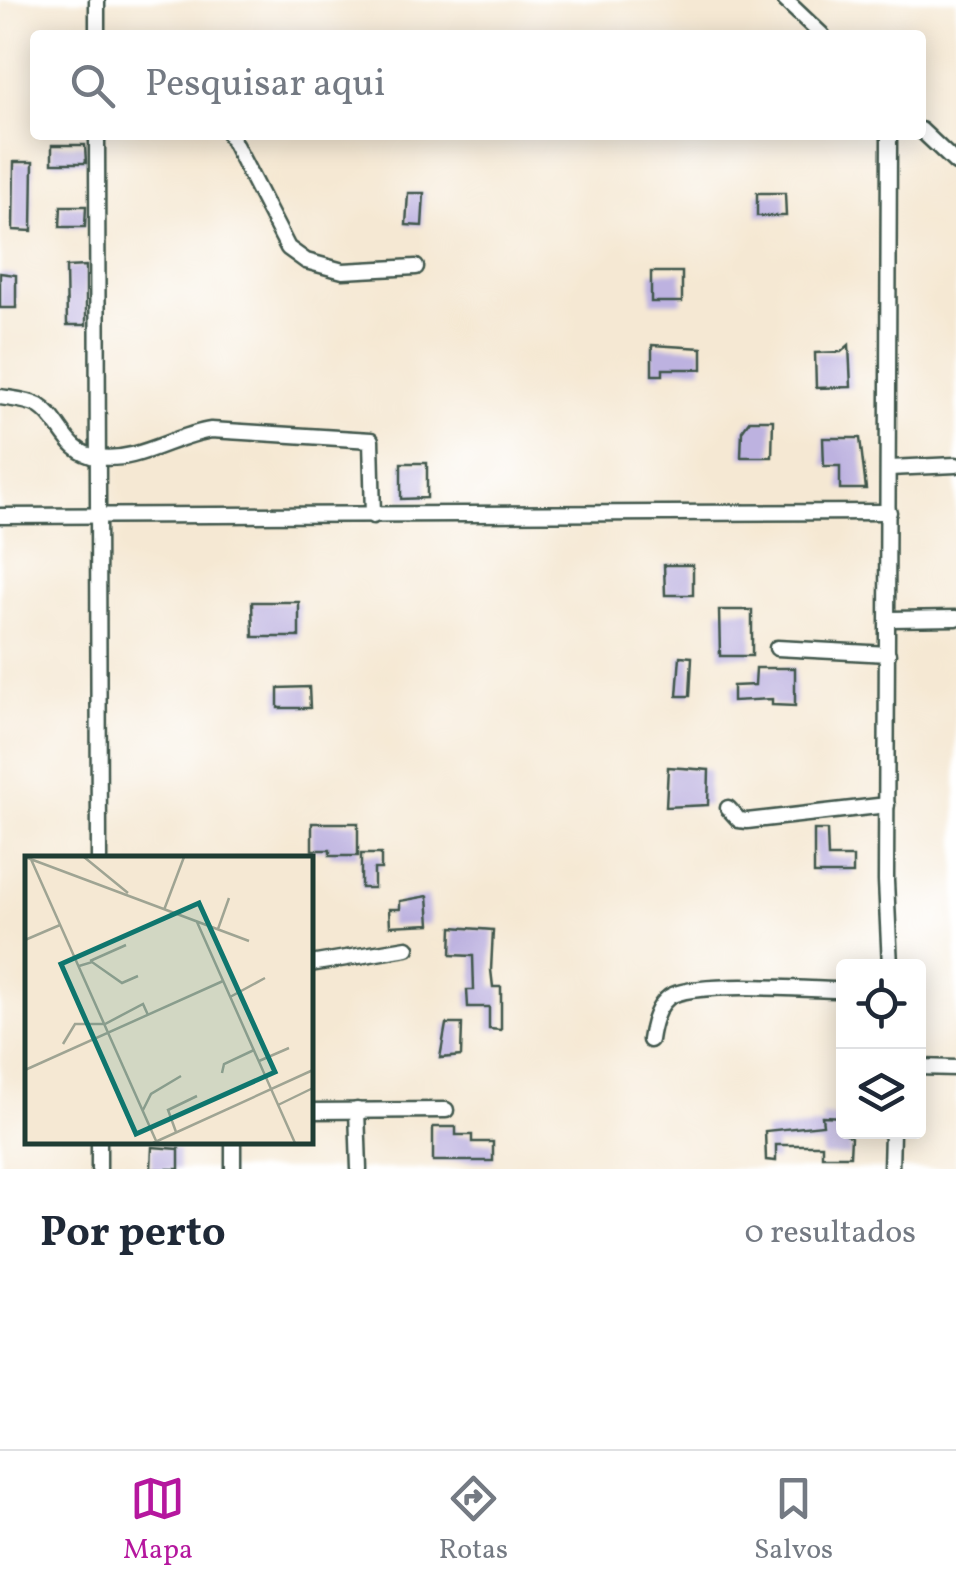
<!DOCTYPE html>
<html lang="pt">
<style>
:root{--surface:#fff;--page:#f2f2f3;--text:#1f2937;--muted:#747a83;--line:#e0e1e3;--accent:#b5179e}
body{margin:0;font-family:Vollkorn,serif;background:var(--page);color:var(--text)}
.controls{position:absolute;right:30px;bottom:30px;display:grid;overflow:hidden;border-radius:10px;box-shadow:0 5px 25px #0003}
.controls button{width:90px;height:90px;display:grid;place-items:center;padding:0;border:0;border-bottom:2px solid var(--line);background:var(--surface);color:var(--text);font:50px sans-serif}
.list{margin:0;padding:0;list-style:none}
h2{display:flex;justify-content:space-between;align-items:center;height:130px;margin:0;padding:0 40px;font-size:42px}
h2 small{font-size:32px;font-weight:400;color:var(--muted)}
.icon{flex:none;width:55px;height:55px;fill:none;stroke:currentColor;stroke-width:2;stroke-linecap:round;stroke-linejoin:round}
.map{position:relative;flex:none;width:956px;height:1169px;overflow:hidden}
.search{position:absolute;background:var(--surface);box-shadow:0 5px 25px #0003;left:30px;right:30px;top:30px;height:110px;display:flex;align-items:center;gap:25px;box-sizing:border-box;padding:0 35px;border-radius:10px;color:var(--muted);font-size:38px}
.sheet{height:280px;background:var(--surface)}
nav{display:flex;justify-content:space-around;align-items:center;box-sizing:border-box;height:140px;border-top:2px solid var(--line);background:var(--surface);font-size:28px;color:var(--muted)}
nav a{display:grid;justify-items:center;gap:5px}
nav .on{color:var(--accent)}
.map>svg:first-child{display:block}
.building{fill:#bdb2e0}
.lines{fill:none;stroke-linecap:round;stroke-linejoin:round}
.minor-casing{stroke:#3f574c;stroke-width:19}
.minor{stroke:#fff;stroke-width:14}
.inset-road{fill:none;stroke:#9fa493;stroke-width:2.5}
.view{fill:#0f766e;fill-opacity:0.15;stroke:#0f766e;stroke-width:5}
.inset-edge{fill:none;stroke:#1f3d34;stroke-width:5}
</style>
<div class="map">
<svg width="956" height="1169" viewBox="0 0 956 1169">
<rect width="100%" height="100%" fill="#fff"/>
<filter id="ink" filterUnits="userSpaceOnUse"><feTurbulence type="fractalNoise" baseFrequency=".01" numOctaves="2"/><feDisplacementMap in="SourceGraphic" scale="20" xChannelSelector="R" yChannelSelector="G"/><feConvolveMatrix kernelMatrix="1 2 1 2 8 2 1 2 1" color-interpolation-filters="sRGB"/></filter>
<filter id="wash" filterUnits="userSpaceOnUse"><feTurbulence type="fractalNoise" baseFrequency=".0048" numOctaves="4" result="noise"/><feDisplacementMap in="SourceGraphic" scale="40" xChannelSelector="R" yChannelSelector="G"/><feGaussianBlur stdDeviation="2.25" result="paint"/><feColorMatrix in="noise" values="0 0 0 0 0 0 0 0 0 0 0 0 0 0 0 0 0 1.4 0 .05"/><feComposite in="paint" operator="in"/></filter>
<g filter="url(#wash)">
<rect width="100%" height="100%" fill="#f5e8d3"/>
<g id="blocks">
<!-- building -->
<g class="building">
<polygon points="52,145 85,145 86,163 52,163"/>
<polygon points="14,162 33,162 32,231 13,230"/>
<polygon points="408,193 424,193 422,226 406,225"/>
<polygon points="757,193 785,193 786,216 757,216"/>
<polygon points="61,206 86,206 85,227 60,227"/>
<polygon points="86,266 86,325 67,325 66,267"/>
<rect x="651" y="272" width="31" height="30"/>
<polygon points="0,273 16,275 16,308 0,308"/>
<polygon points="652,345 702,348 702,369 663,369 663,375 652,375"/>
<polygon points="849,345 851,387 816,388 815,353 841,352"/>
<polygon points="750,420 773,420 772,457 741,457 742,431"/>
<polygon points="823,438 860,438 866,489 840,489 840,466 824,466"/>
<polygon points="401,463 427,463 427,498 401,499"/>
<polygon points="664,565 693,565 693,595 665,595"/>
<polygon points="252,602 299,602 299,637 253,637"/>
<polygon points="719,610 752,610 752,656 720,656"/>
<polygon points="680,656 692,657 690,696 677,696"/>
<polygon points="756,668 795,668 795,706 772,705 772,699 733,701 733,686 755,685"/>
<polygon points="309,687 310,708 278,708 278,688"/>
<polygon points="668,767 709,770 708,805 666,807"/>
<polygon points="312,823 358,823 358,856 330,856 330,850 312,850"/>
<polygon points="814,830 827,830 828,857 853,857 853,874 814,874"/>
<polygon points="361,854 381,854 381,869 374,869 374,888 361,888"/>
<polygon points="428,896 430,924 390,926 389,909 400,909 400,901"/>
<polygon points="452,927 493,930 491,970 493,987 501,987 501,1030 489,1029 489,1007 468,1007 467,990 474,990 473,956 451,955"/>
<polygon points="446,1024 462,1024 461,1056 440,1058"/>
<polygon points="822,1116 844,1117 844,1132 851,1137 850,1156 822,1156 822,1145 776,1145 776,1161 766,1160 765,1131 823,1125"/>
<polygon points="433,1127 456,1127 456,1135 472,1135 472,1142 493,1142 493,1161 433,1161"/>
<polygon points="152,1147 179,1149 179,1169 151,1169"/>
</g>
</g>
</g>
<g filter="url(#ink)">
<use href="#blocks" fill-opacity="0" stroke="#3f574c" stroke-width="2.5"/>
<g class="lines">
<defs>
<g id="minor">
<polyline points="97,0 97,35"/>
<polyline points="785,0 822,35"/>
<polyline points="921,130 956,163"/>
<polyline points="97,135 99,859"/>
<polyline points="230,135 288,248 306,261 343,271 416,267"/>
<polyline points="889,135 886,881 890,966"/>
<path d="M0 397C12 399 28 400 39 406 62 420 65 453 97 457 138 463 172 436 211 430L371 440 373 516"/>
<polyline points="889,468 956,465"/>
<polyline points="0,516 889,512"/>
<polyline points="890,619 956,618"/>
<polyline points="777,648 888,654"/>
<polyline points="728,808 739,820 747,821 887,805"/>
<polyline points="310,964 407,948"/>
<path d="M650 1040C652 1026 657 1006 669 997 695 980 809 990 844 990"/>
<polyline points="918,1067 956,1068"/>
<polyline points="357,1110 359,1169"/>
<polyline points="310,1111 446,1110"/>
<polyline points="99,1142 99,1169"/>
<polyline points="233,1142 233,1169"/>
<polyline points="891,1169 892,1132"/>
</g>
</defs>
<!-- minor casing -->
<use href="#minor" class="minor-casing"/>
<!-- minor -->
<use href="#minor" class="minor"/>
</g>
</g>
<!-- overview -->
<g transform="translate(25 856)">
<rect width="288" height="288" fill="#f5e8d3"/>
<path class="inset-road" d="M0 1 224 85M5 1 132 287M59 1 103 37M139 54 159 1M172 66 270 287M193 73 204 42M0 84 35 69M65 105 101 89M54 110 67 106 97 127 113 120M205 141 240 122M38 188 50 168H80L118 148 123 159M234 205 264 192M0 214 198 125M197 217 199 208 229 194M253 249 288 232M118 254 126 238 156 220M151 276 143 254 172 240M128 287 288 214"/>
<path class="view" d="M174 47 250 216 111 278 36 108Z"/>
<rect width="288" height="288" class="inset-edge"/>
</g>
</svg>
<div class="controls">
<button><svg class="icon" aria-label="locate" viewBox="0 0 24 24"><circle cx="12" cy="12" r="6"/><path d="M12 2v4M12 18v4M2 12h4M18 12h4"/></svg></button>
<button><svg class="icon" aria-label="layers" viewBox="0 0 24 24"><path d="M12 4l9 5-9 5-9-5zM3 14l9 5 9-5"/></svg></button>
</div>
<div class="search"><svg class="icon" aria-label="search" viewBox="0 0 24 24"><circle cx="10" cy="10" r="6"/><path d="M15 15l6 6"/></svg>Pesquisar aqui</div>
</div>
<section class="sheet">
<h2>Por perto<small>0 resultados</small></h2>
<ul class="list">
</ul>
</section>
<nav>
<a class="on"><svg class="icon" aria-label="map" viewBox="0 0 24 24"><path d="M3 6l6-2 6 2 6-2v14l-6 2-6-2-6 2zM9 4v14M15 6v14"/></svg>Mapa</a>
<a><svg class="icon" aria-label="directions" viewBox="0 0 24 24"><path d="M12 3l9 9-9 9-9-9zM9 14v-3h6M13 9l2 2-2 2"/></svg>Rotas</a>
<a><svg class="icon" aria-label="saved" viewBox="0 0 24 24"><path d="M7 4h10v16l-5-4-5 4z"/></svg>Salvos</a>
</nav>
